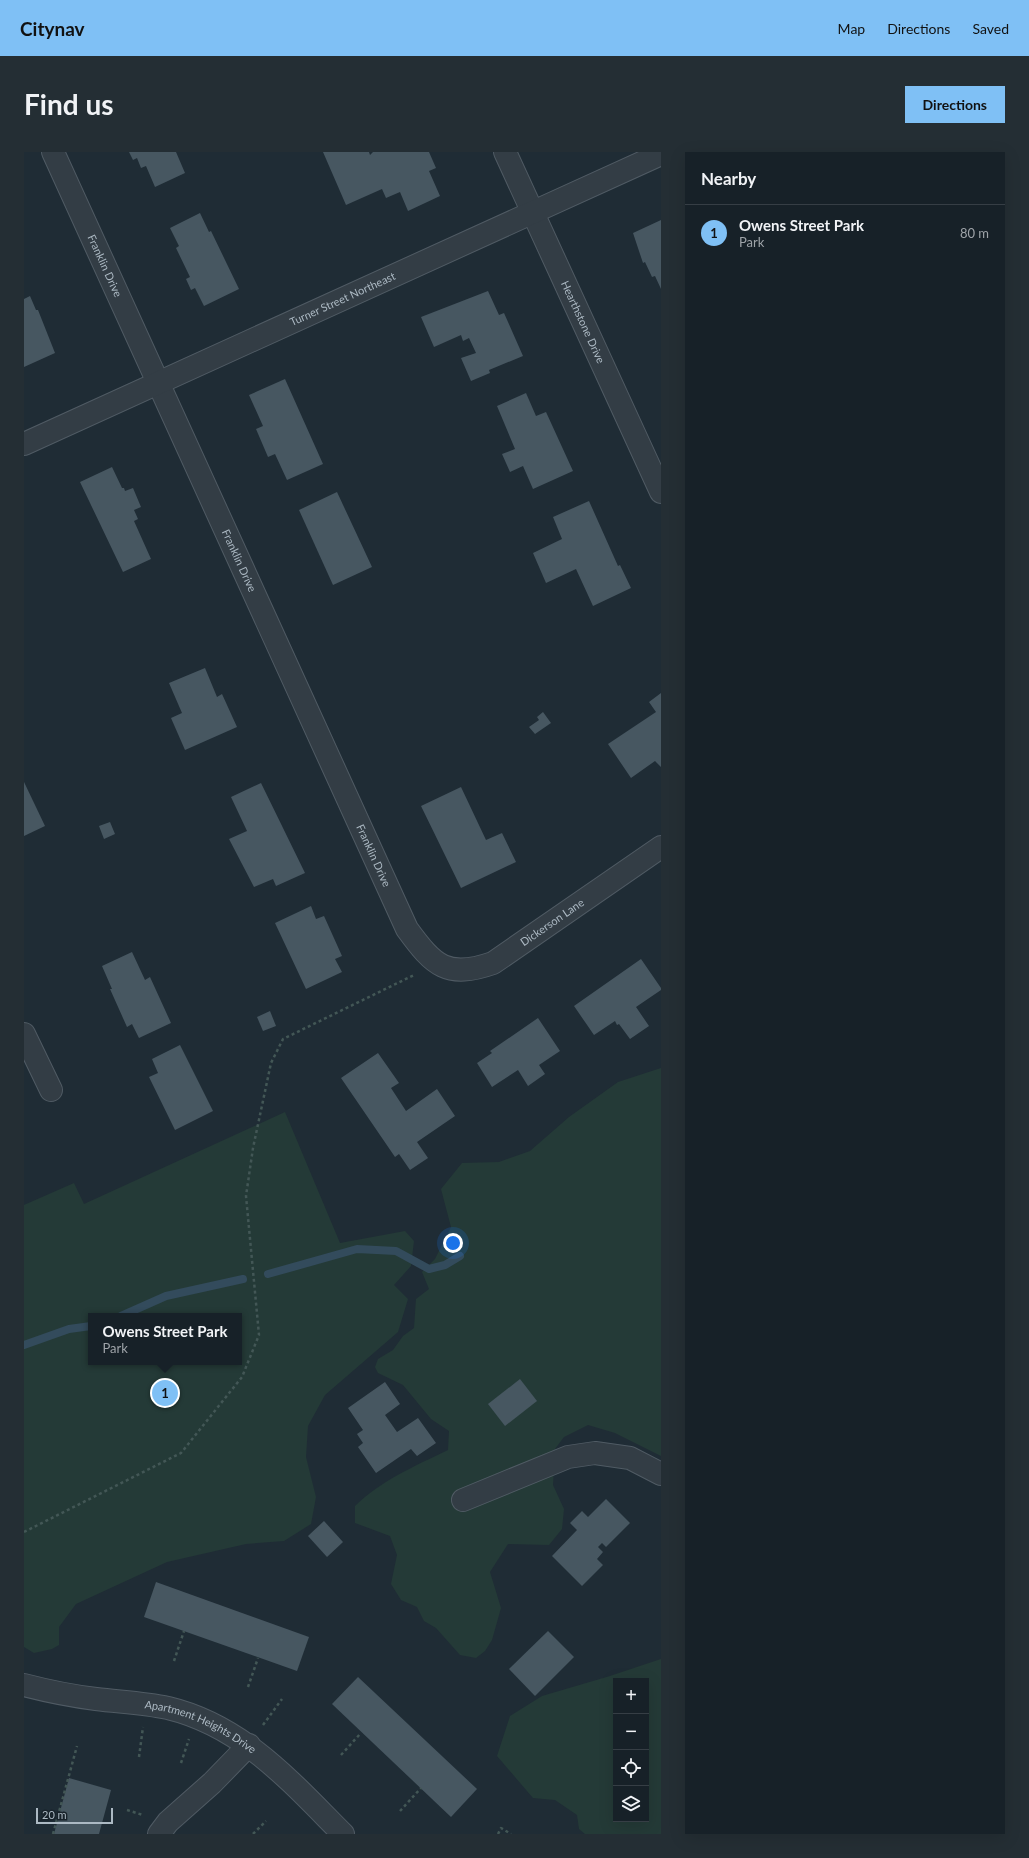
<!DOCTYPE html>
<meta charset="utf-8">
<style>
:root{--surface:#172128;--page:#242e34;--text:#f1f3f6;--muted:#9ea3a8;--line:#363e45;--accent:#7fc0f5}
body{margin:0;font-family:Lato,sans-serif;background:var(--page);color:var(--text)}
.controls{position:absolute;right:12px;bottom:12px;display:grid;overflow:hidden;border-radius:0px;box-shadow:0 4px 16px #0002}
.controls button{width:36px;height:36px;display:grid;place-items:center;padding:0;border:0;border-bottom:1px solid var(--line);background:var(--surface);color:var(--text);font:20px sans-serif}
.scale{position:absolute;left:12px;bottom:10px;width:77px;box-sizing:border-box;padding-left:4px;border:2px solid #acb9c3;border-top:0;font-size:11px;line-height:14px;white-space:nowrap;color:#acb9c3;-webkit-text-stroke:3px #18222a;paint-order:stroke}
.you{position:absolute;left:429px;top:1091px;width:14px;height:14px;margin:-10px;border:3px solid #fff;border-radius:50%;background:#1a73e8;box-shadow:0 0 0 6px #1a73e833}
.badge{display:grid;place-items:center;width:26px;height:26px;border-radius:50%;background:var(--accent);color:#111;font-size:13px;font-weight:700}
.pin{position:absolute;translate:-50% -50%;border:2px solid #fff;box-shadow:0 1px 4px #0006}
.popup{position:absolute;left:64px;top:1161px;width:154px;height:52px;box-sizing:border-box;display:grid;place-content:center;border-radius:0px;background:var(--surface);filter:drop-shadow(0 1px 3px #0005);font-size:13px;white-space:nowrap;color:var(--muted)}
.popup b{font-size:15px;color:var(--text)}
.popup::after{content:'';position:absolute;left:50%;top:100%;margin-left:-8px;border:8px solid transparent;border-top-color:var(--surface)}
.list{margin:0;padding:0;list-style:none}
h2{display:flex;justify-content:space-between;align-items:center;height:52px;margin:0;padding:0 16px;font-size:17px}
h2 small{font-size:13px;font-weight:400;color:var(--muted)}
.list li{display:grid;grid-template-columns:26px 1fr auto;gap:12px;align-items:center;box-sizing:border-box;height:56px;padding:0 16px;border-top:1px solid var(--line)}
.list b{display:block;font-size:15px;white-space:nowrap}
.list p{margin:0;font-size:13px;white-space:nowrap;color:var(--muted)}
.list em{font-size:13px;font-style:normal;color:var(--muted)}
.icon{flex:none;width:22px;height:22px;fill:none;stroke:currentColor;stroke-width:2;stroke-linecap:round;stroke-linejoin:round}
.map{position:relative;flex:none;width:637px;height:1682px;overflow:hidden;border-radius:0px}
header{display:flex;align-items:center;gap:24px;box-sizing:border-box;height:56px;padding:0 20px;background:var(--accent);color:#111}
header strong{font-size:19px}
nav{display:flex;gap:22px;margin-inline-start:auto;font-size:14px}
.intro{display:flex;align-items:center;justify-content:space-between;box-sizing:border-box;height:96px;padding:0 24px}
h1{margin:0;font-size:28px}
.button{padding:10px 18px;border-radius:0px;background:var(--accent);color:#111;font-size:14px;font-weight:700}
main{display:flex;gap:24px;padding:0 24px}
aside{flex:1;background:var(--surface);border-radius:0px;box-shadow:0 4px 16px #0002}
.map>svg:first-child{display:block}
.green{fill:#243a37;fill-rule:evenodd}
.lines{fill:none;stroke-linecap:round;stroke-linejoin:round}
.stream{stroke:#334b5c;stroke-width:8}
.building{fill:#475761}
.minor-casing{stroke:#505b64;stroke-width:24}
.path{stroke:#435756;stroke-width:2.5;stroke-dasharray:3 3;stroke-linecap:butt}
.minor{stroke:#333d45;stroke-width:22}
.labels{text-anchor:middle;stroke-width:3;stroke-linejoin:round;paint-order:stroke}
.street-label{font-size:11px;fill:#acb9c3;stroke:#18222a}
</style>
<header>
<strong>Citynav</strong>
<nav><a>Map</a><a>Directions</a><a>Saved</a></nav>
</header>
<div class="intro"><h1>Find us</h1><a class="button">Directions</a></div>
<main>
<div class="map">
<svg width="637" height="1682" viewBox="0 0 637 1682">
<rect width="100%" height="100%" fill="#1f2c35"/>
<!-- green -->
<g class="green">
<path d="M637 916V1304L591 1281 564 1273 540 1285 531 1297 529 1333 540 1357 538 1377 525 1393 484 1392 466 1420 477 1456 468 1488 461 1499 452 1506 436 1503 412 1476 400 1469 393 1455 377 1448 367 1432 373 1403 366 1384 331 1371V1354C358 1328 391 1314 424 1298L425 1279 407 1267 379 1233 354 1221 351 1215 354 1207 369 1198 379 1184 390 1176 392 1147 405 1137 398 1120 411 1107 427 1075 417 1037 438 1011 475 1010 506 999 545 965 594 930Z"/>
<path d="M261 960 316 1091 381 1079 390 1089 387 1114 370 1133 384 1147 374 1180 301 1243 284 1274 282 1305 292 1345 287 1372 260 1389 222 1392 143 1410 52 1452 35 1475V1493L28 1497 10 1501 0 1495V1053L50 1031 60 1052ZM67 1164H215V1210H67Z"/>
<path d="M637 1507V1682H561L555 1677 553 1663 531 1648 509 1646 473 1604 486 1564 518 1544 586 1524ZM592 1529H622V1667H592Z"/>
</g>
<g class="lines">
<!-- stream -->
<g class="stream">
<polyline points="244,1122 333,1097 372,1099 405,1117 421,1113 436,1104"/>
<polyline points="97,1164 142,1144 219,1127"/>
<polyline points="0,1193 45,1177 67,1174"/>
</g>
</g>
<!-- building -->
<g class="building">
<polygon points="105,0 152,0 161,21 131,35 122,14 117,16 113,6 109,8"/>
<polygon points="299,0 345,0 346,3 349,0 405,0 412,16 405,19 416,44 384,59 376,40 362,46 358,37 322,53"/>
<polygon points="176,61 185,80 187,79 215,137 180,154 171,136 167,138 162,127 166,125 152,96 155,94 146,76"/>
<polygon points="637,68 637,137 631,124 628,125 621,110 619,111 609,81"/>
<polygon points="464,139 475,163 480,161 499,204 465,218 466,221 447,229 437,206 452,201 445,186 439,189 437,183 410,195 397,165"/>
<polygon points="6,144 12,158 14,158 31,201 0,215 0,147"/>
<polygon points="261,227 299,312 263,328 251,302 244,305 232,277 239,274 225,243"/>
<polygon points="502,241 512,264 522,260 549,319 509,337 499,314 486,320 478,302 491,297 473,254"/>
<polygon points="88,315 98,336 100,336 101,339 109,336 117,355 110,358 114,367 110,369 127,407 99,420 56,330"/>
<polygon points="313,340 348,415 309,433 275,358"/>
<polygon points="565,349 594,414 596,413 607,436 569,454 552,417 522,431 509,401 538,387 529,365"/>
<polygon points="181,516 193,545 198,542 213,575 161,598 147,566 158,561 145,531"/>
<polygon points="637,541 637,615 631,609 607,626 584,592 632,560 625,550"/>
<polygon points="519,560 527,571 511,582 505,575 515,568 513,565"/>
<polygon points="0,630 21,674 0,684"/>
<polygon points="237,631 281,721 252,734 249,727 230,735 205,687 223,679 207,645"/>
<polygon points="437,635 462,688 478,681 492,710 437,736 397,654"/>
<polygon points="86,670 91,682 80,687 75,674"/>
<polygon points="287,754 292,767 300,764 318,804 311,807 318,820 282,837 251,771"/>
<polygon points="108,800 121,828 126,825 147,871 115,886 108,872 103,875 86,837 88,837 78,814"/>
<polygon points="617,807 637,836 637,838 612,855 625,874 606,887 595,872 593,873 591,869 570,883 550,854"/>
<polygon points="246,859 252,874 239,879 233,865"/>
<polygon points="514,866 536,899 515,913 521,922 504,934 494,918 468,935 453,911 468,901 466,899"/>
<polygon points="156,893 189,959 151,978 125,925 134,921 128,907"/>
<polygon points="354,901 375,931 367,936 382,959 413,937 431,964 393,990 404,1006 386,1018 375,1002 371,1005 317,926"/>
<polygon points="496,1227 513,1249 481,1274 464,1252"/>
<polygon points="361,1230 376,1252 361,1263 373,1280 394,1266 412,1291 393,1304 387,1297 352,1321 334,1295 339,1291 333,1282 339,1278 324,1256"/>
<polygon points="582,1347 606,1371 582,1395 578,1391 574,1395 579,1400 573,1407 579,1413 558,1434 528,1404 553,1378 546,1371 558,1359 564,1365"/>
<polygon points="300,1369 319,1390 303,1405 284,1384"/>
<polygon points="132,1430 285,1485 273,1519 120,1465"/>
<polygon points="524,1479 550,1505 511,1544 485,1517"/>
<polygon points="334,1525 453,1637 427,1665 308,1552"/>
<polygon points="45,1626 87,1638 75,1682 30,1682"/>
</g>
<g class="lines">
<defs>
<g id="minor">
<path id="s1" d="M29 0 383 777C410 814 423 827 469 811L637 695"/>
<path id="s2" d="M481 0 637 340"/>
<path id="s3" d="M0 292 637 2"/>
<polyline points="0,882 27,938"/>
<polyline points="439,1348 544,1305 571,1301 606,1306 637,1322"/>
<path id="s4" d="M0 1533C23 1539 48 1544 72 1547 96 1550 120 1551 144 1556 219 1574 267 1630 319 1682"/>
<polyline points="135,1682 144,1670 188,1631 225,1593"/>
</g>
</defs>
<!-- minor casing -->
<use href="#minor" class="minor-casing"/>
<!-- path -->
<g class="path">
<polyline points="0,1380 157,1301 218,1225 235,1183 222,1044 229,996 247,911 259,887 390,823"/>
<polyline points="150,1509 160,1479"/>
<polyline points="224,1535 234,1506"/>
<polyline points="239,1573 258,1547"/>
<polyline points="317,1603 337,1581"/>
<polyline points="115,1605 119,1575"/>
<polyline points="157,1611 165,1587"/>
<polyline points="103,1658 119,1663"/>
<polyline points="376,1659 397,1636"/>
<polyline points="29,1682 53,1594"/>
<polyline points="229,1682 242,1669"/>
<polyline points="474,1682 477,1676 487,1682"/>
</g>
<!-- minor -->
<use href="#minor" class="minor"/>
</g>
<g class="labels">
<!-- street labels -->
<g class="street-label">
<text dy="4" stroke="none"><textPath href="#s1" startOffset="125">Franklin Drive</textPath></text>
<text dy="4" stroke="none"><textPath href="#s3" startOffset="350">Turner Street Northeast</textPath></text>
<text dy="4" stroke="none"><textPath href="#s2" startOffset="187">Hearthstone Drive</textPath></text>
<text dy="4" stroke="none"><textPath href="#s1" startOffset="449">Franklin Drive</textPath></text>
<text dy="4" stroke="none"><textPath href="#s1" startOffset="773">Franklin Drive</textPath></text>
<text dy="4" stroke="none"><textPath href="#s1" startOffset="1029">Dickerson Lane</textPath></text>
<text dy="4" stroke="none"><textPath href="#s4" startOffset="183">Apartment Heights Drive</textPath></text>
</g>
</g>
</svg>
<div class="controls">
<button>+</button>
<button>−</button>
<button><svg class="icon" aria-label="locate" viewBox="0 0 24 24"><circle cx="12" cy="12" r="6"/><path d="M12 2v4M12 18v4M2 12h4M18 12h4"/></svg></button>
<button><svg class="icon" aria-label="layers" viewBox="0 0 24 24"><path d="M12 4l9 5-9 5-9-5zM3 14l9 5 9-5"/></svg></button>
</div>
<div class="scale">20 m</div>
<div class="you"></div>
<div class="pin badge" style="left:141px;top:1241px">1</div>
<div class="popup"><b>Owens Street Park</b>Park</div>
</div>
<aside>
<h2>Nearby<small></small></h2>
<ul class="list">
<li><span class="badge">1</span><div><b>Owens Street Park</b><p>Park</p></div><em>80 m</em></li>
</ul>
</aside>
</main>
